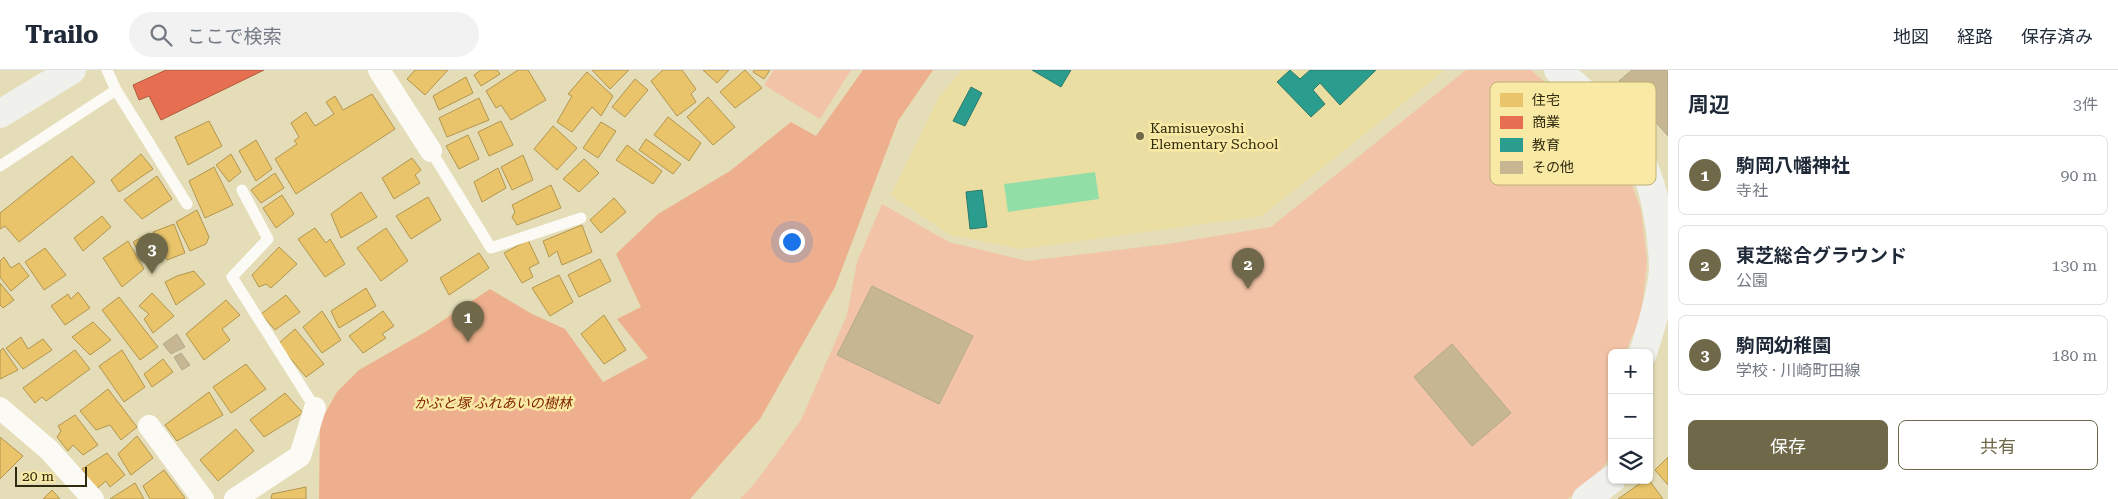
<!DOCTYPE html>
<html lang="ja">
<meta charset="utf-8">
<style>
:root{--surface:#fff;--page:#f2f2f3;--text:#1f2937;--muted:#747a83;--line:#e0e1e3;--accent:#6f694a}
body{margin:0;font-family:"Roboto Serif","Noto Sans JP",serif;background:var(--page);color:var(--text)}
.controls{position:absolute;right:15px;bottom:15px;display:grid;overflow:hidden;border-radius:8px;box-shadow:0 1px 4px #0004}
.controls button{width:45px;height:45px;display:grid;place-items:center;padding:0;border:0;border-bottom:1px solid var(--line);background:var(--surface);color:var(--text);font:25px sans-serif}
.scale{position:absolute;left:15px;bottom:12px;width:72px;box-sizing:border-box;padding-left:5px;border:2px solid #302a0f;border-top:0;font-size:14px;line-height:18px;white-space:nowrap;color:#302a0f;-webkit-text-stroke:4px #f8e9a5;paint-order:stroke}
.you{position:absolute;left:791px;top:171px;width:18px;height:18px;margin:-12px;border:4px solid #fff;border-radius:50%;background:#1a73e8;box-shadow:0 0 0 8px #1a73e833}
.badge{display:grid;place-items:center;width:32px;height:32px;border-radius:50%;background:var(--accent);color:#fff;font-size:16px;font-weight:700}
.pin{position:absolute;translate:-50% -41px;filter:drop-shadow(0 1px 2px #0008)}
.pin::after{content:'';position:absolute;top:26px;width:18px;height:15px;background:inherit;clip-path:polygon(0 0,100% 0,50% 100%)}
.list{margin:0;padding:0;list-style:none}
h2{display:flex;justify-content:space-between;align-items:center;height:65px;margin:0;padding:0 20px;font-size:21px}
h2 small{font-size:16px;font-weight:400;color:var(--muted)}
.list li{display:grid;grid-template-columns:32px 1fr auto;gap:15px;align-items:center;box-sizing:border-box;height:80px;margin:0 10px 10px;padding:0 10px;border:1px solid var(--line);border-radius:8px}
.list b{display:block;font-size:19px;white-space:nowrap}
.list p{margin:0;font-size:16px;white-space:nowrap;color:var(--muted)}
.list em{font-size:16px;font-style:normal;color:var(--muted)}
.actions{display:flex;gap:10px;padding:15px 20px}
.actions a{flex:1;padding:11px 0;border:1px solid var(--accent);border-radius:8px;text-align:center;font-size:18px;color:var(--accent)}
.actions .main{background:var(--accent);color:#fff}
.icon{flex:none;width:28px;height:28px;fill:none;stroke:currentColor;stroke-width:2;stroke-linecap:round;stroke-linejoin:round}
.map{position:relative;flex:none;width:1668px;height:429px;overflow:hidden}
header{display:flex;align-items:center;gap:30px;box-sizing:border-box;height:70px;padding:0 25px;background:var(--surface);border-bottom:1px solid var(--line)}
header strong{font-size:24px}
nav{display:flex;gap:28px;margin-inline-start:auto;font-size:18px}
.search{width:350px;height:45px;background:var(--page);display:flex;align-items:center;gap:12px;box-sizing:border-box;padding:0 18px;border-radius:28px;color:var(--muted);font-size:19px}
main{display:flex}
aside{flex:1;background:var(--surface)}
.map>svg:first-child{display:block}
.built{fill:#eadea3}
.green{fill:#f2c3a6}
.forest{fill:#edaf8d}
.water{fill:#92dea7}
.homes{fill:#e9c46a;stroke:#b2964f}
.shops{fill:#e76f51;stroke:#b05a3d}
.schools{fill:#2a9d8f;stroke:#2c7a69}
.building{fill:#c6b692;stroke:#b3a98d}
.lines{fill:none;stroke-linecap:round;stroke-linejoin:round}
.lane{stroke:#fbfaf4;stroke-width:11}
.street{stroke:#fbfaf4;stroke-width:22}
.secondary{stroke:#f0f0ed;stroke-width:28}
.poi-dot{fill:#6f694a;stroke:#f8e9a5;stroke-width:2}
.labels{text-anchor:middle;stroke-width:5;stroke-linejoin:round;paint-order:stroke}
.poi-label{font-size:14px;fill:#302a0f;stroke:#f8e9a5;text-anchor:start}
.park-label{font-size:14px;font-style:italic;fill:#822301;stroke:#f8e9a5}
.key{fill:#f8e9a5;stroke:#bcb078;stroke-width:1}
.key-label{font-size:14px;fill:#302a0f}
</style>
<header>
<strong>Trailo</strong>
<div class="search"><svg class="icon" aria-label="search" viewBox="0 0 24 24"><circle cx="10" cy="10" r="6"/><path d="M15 15l6 6"/></svg>ここで検索</div>
<nav><a>地図</a><a>経路</a><a>保存済み</a></nav>
</header>
<main>
<div class="map">
<svg width="1668" height="429" viewBox="0 0 1668 429">
<rect width="100%" height="100%" fill="#e5ddb8"/>
<!-- built -->
<polygon class="built" points="962,0 1445,0 1262,146 1021,179 950,165 891,125 939,27"/>
<!-- green -->
<g class="green">
<polygon points="774,0 851,0 820,49 764,15"/>
<polygon points="1466,0 1531,0 1588,50 1623,90 1641,140 1647,192 1641,246 1625,283 1612,283 1612,314 1609,322 1611,386 1591,414 1567,429 740,429 755,413 801,350 847,245 857,192 882,134 949,172 1027,191 1167,174 1271,157"/>
</g>
<!-- forest -->
<polygon class="forest" points="863,0 933,0 898,51 835,217 760,349 690,429 319,429 320,352 337,322 359,300 427,261 490,219 532,244 565,259 603,312 648,288 617,249 641,237 616,184 658,144 730,101 791,52 816,66"/>
<!-- water -->
<polygon class="water" points="1095,102 1099,129 1008,142 1004,114"/>
<!-- homes -->
<g class="homes">
<polygon points="415,0 448,0 425,25 407,9"/>
<polygon points="481,0 497,0 500,4 481,16 474,5"/>
<polygon points="518,0 528,0 546,30 511,50 501,35 496,38 486,21"/>
<polygon points="592,0 629,0 610,19"/>
<polygon points="663,0 682,0 696,19 691,24 696,32 677,46 651,11"/>
<polygon points="703,0 729,0 717,13"/>
<polygon points="745,0 762,18 735,38 720,22"/>
<polygon points="754,0 770,0 764,9 753,2"/>
<polygon points="587,2 613,26 601,46 592,37 572,62 557,52 572,26 568,24"/>
<polygon points="466,7 473,23 439,40 433,26"/>
<polygon points="635,9 648,20 625,47 612,37"/>
<polygon points="372,24 395,59 296,124 275,89 297,74 294,71 299,67 291,53 306,42 315,56 334,44 326,32 335,26 343,40"/>
<polygon points="708,27 735,57 713,75 687,47"/>
<polygon points="479,28 489,50 447,67 439,48"/>
<polygon points="668,47 701,73 689,91 654,65"/>
<polygon points="209,51 222,76 188,95 175,67"/>
<polygon points="501,51 513,75 489,86 478,62"/>
<polygon points="601,52 616,61 598,88 583,78"/>
<polygon points="553,56 577,78 557,100 534,79"/>
<polygon points="468,65 479,89 459,99 446,76"/>
<polygon points="646,69 681,94 673,104 639,80"/>
<polygon points="256,70 272,99 256,111 239,81"/>
<polygon points="627,75 662,101 653,114 616,90"/>
<polygon points="141,84 153,99 119,122 111,110"/>
<polygon points="231,84 241,102 229,112 216,95"/>
<polygon points="523,85 533,110 512,120 501,97"/>
<polygon points="72,86 95,112 19,172 5,156 0,159 0,143"/>
<polygon points="412,88 421,100 415,105 420,113 394,129 382,108"/>
<polygon points="584,89 599,103 579,122 563,109"/>
<polygon points="214,97 233,135 205,148 189,111"/>
<polygon points="498,98 506,118 482,132 474,112"/>
<polygon points="275,103 284,118 261,133 251,120"/>
<polygon points="157,106 172,129 142,149 124,130"/>
<polygon points="551,115 561,138 517,155 512,147 515,142 512,135"/>
<polygon points="361,122 377,147 341,168 331,144"/>
<polygon points="282,125 294,144 276,158 263,138"/>
<polygon points="428,127 441,150 411,169 396,146"/>
<polygon points="614,128 626,142 601,163 590,150"/>
<polygon points="197,140 209,167 206,174 190,181 176,152"/>
<polygon points="102,146 111,157 83,181 74,168"/>
<polygon points="174,154 185,183 167,190 153,162"/>
<polygon points="582,155 592,182 562,195 557,181 549,187 543,171"/>
<polygon points="315,158 326,173 330,169 345,194 325,207 298,169"/>
<polygon points="386,158 408,191 381,211 357,178"/>
<polygon points="149,163 163,191 149,199 133,172"/>
<polygon points="528,170 539,193 529,198 533,207 522,213 504,183"/>
<polygon points="128,171 144,199 122,217 103,188"/>
<polygon points="279,177 297,194 271,218 266,214 259,217 252,205"/>
<polygon points="45,178 66,205 44,220 25,192"/>
<polygon points="479,183 489,198 449,225 440,208"/>
<polygon points="4,187 11,198 19,193 29,206 11,221 0,207 0,191"/>
<polygon points="600,189 611,211 579,227 568,205"/>
<polygon points="194,201 205,214 176,235 165,212 177,206"/>
<polygon points="559,205 573,232 550,246 532,218"/>
<polygon points="0,213 14,230 3,238 0,235"/>
<polygon points="366,218 376,236 339,258 331,241"/>
<polygon points="78,222 90,238 65,255 51,236 68,224 71,229"/>
<polygon points="152,223 174,246 153,263 144,249 149,244 139,236"/>
<polygon points="286,225 300,242 275,260 261,244"/>
<polygon points="119,227 158,277 140,290 102,240"/>
<polygon points="226,230 240,245 222,259 230,270 204,290 186,264"/>
<polygon points="322,241 341,270 322,283 303,257"/>
<polygon points="383,241 394,256 382,264 386,268 363,283 349,266"/>
<polygon points="604,245 626,280 604,294 581,264"/>
<polygon points="93,252 111,270 90,285 72,267"/>
<polygon points="295,259 324,294 306,307 278,274"/>
<polygon points="21,267 28,279 43,269 52,280 23,299 6,278"/>
<polygon points="3,278 18,300 0,309 0,281"/>
<polygon points="75,280 90,299 46,331 42,327 35,333 23,318"/>
<polygon points="122,280 145,317 124,332 99,296"/>
<polygon points="163,289 173,302 152,317 144,304"/>
<polygon points="246,294 266,319 231,343 213,317"/>
<polygon points="108,319 137,357 121,370 110,355 96,360 80,341"/>
<polygon points="209,322 223,345 177,371 165,355"/>
<polygon points="285,323 303,343 264,367 250,350"/>
<polygon points="75,345 98,375 83,385 73,375 68,381 57,367 61,361 58,356"/>
<polygon points="236,359 254,381 218,411 200,390"/>
<polygon points="137,366 153,388 131,405 118,384"/>
<polygon points="0,367 23,386 0,409"/>
<polygon points="107,383 125,405 110,417 106,411 95,420 82,399"/>
<polygon points="1668,387 1668,415 1655,400"/>
<polygon points="164,400 185,428 183,429 150,429 143,416"/>
<polygon points="1645,410 1649,410 1663,429 1618,429"/>
<polygon points="135,413 144,429 110,429"/>
<polygon points="306,417 306,429 271,429 272,424"/>
<polygon points="52,420 60,429 43,429"/>
</g>
<!-- shops -->
<polygon class="shops" points="166,0 264,0 161,50 149,26 139,30 133,15"/>
<!-- schools -->
<g class="schools">
<polygon points="1032,0 1071,0 1061,17"/>
<polygon points="1290,0 1300,9 1310,0 1376,0 1340,35 1320,13 1313,20 1325,34 1311,47 1277,12"/>
<polygon points="971,17 982,23 965,56 953,51"/>
<polygon points="982,120 987,157 970,159 966,122"/>
</g>
<!-- building -->
<g class="building">
<polygon points="1632,0 1668,0 1668,66 1619,11"/>
<polygon points="872,216 973,266 939,334 837,285"/>
<polygon points="177,264 185,277 171,284 163,274"/>
<polygon points="1452,274 1511,343 1472,376 1414,307"/>
<polygon points="181,283 190,295 182,300 174,287"/>
</g>
<g class="lines">
<!-- lane -->
<g class="lane">
<polyline points="107,0 116,20 187,134"/>
<polyline points="431,81 491,178 581,148"/>
<polyline points="0,96 116,20"/>
<polyline points="242,120 268,169 232,207 315,338"/>
</g>
<!-- street -->
<g class="street">
<polyline points="379,0 431,81"/>
<polyline points="0,338 49,380 93,429"/>
<polyline points="149,356 203,429"/>
<polyline points="235,429 300,386 315,338"/>
</g>
<!-- secondary -->
<g class="secondary">
<path d="M1558 0C1585 24 1618 51 1637 83 1655 113 1662 162 1663 197 1663 221 1650 260 1643 283"/>
<polyline points="0,44 72,0"/>
<polyline points="1586,429 1612,409"/>
</g>
</g>
<!-- markers -->
<circle class="poi-dot" cx="1140" cy="66" r="5"/>
<g class="labels">
<!-- poi labels -->
<g class="poi-label">
<text x="1150" y="63">Kamisueyoshi<tspan x="1150" dy="16">Elementary School</tspan></text>
</g>
<!-- park labels -->
<g class="park-label">
<text x="493" y="338">かぶと塚 ふれあいの樹林</text>
</g>
</g>
<!-- legend -->
<rect x="1490" y="12" width="166" height="103" rx="8" class="key"/>
<rect x="1500" y="23" width="23" height="14" fill="#e9c46a"/>
<rect x="1500" y="46" width="23" height="13" fill="#e76f51"/>
<rect x="1500" y="68" width="23" height="14" fill="#2a9d8f"/>
<rect x="1500" y="91" width="23" height="13" fill="#c6b692"/>
<g class="key-label">
<text x="1532" y="35">住宅</text>
<text x="1532" y="57">商業</text>
<text x="1532" y="80">教育</text>
<text x="1532" y="102">その他</text>
</g>
</svg>
<div class="controls">
<button>+</button>
<button>−</button>
<button><svg class="icon" aria-label="layers" viewBox="0 0 24 24"><path d="M12 4l9 5-9 5-9-5zM3 14l9 5 9-5"/></svg></button>
</div>
<div class="scale">20 m</div>
<div class="you"></div>
<div class="pin badge" style="left:468px;top:272px">1</div>
<div class="pin badge" style="left:1248px;top:219px">2</div>
<div class="pin badge" style="left:152px;top:204px">3</div>
</div>
<aside>
<h2>周辺<small>3件</small></h2>
<ul class="list">
<li><span class="badge">1</span><div><b>駒岡八幡神社</b><p>寺社</p></div><em>90 m</em></li>
<li><span class="badge">2</span><div><b>東芝総合グラウンド</b><p>公園</p></div><em>130 m</em></li>
<li><span class="badge">3</span><div><b>駒岡幼稚園</b><p>学校 · 川崎町田線</p></div><em>180 m</em></li>
</ul>
<div class="actions"><a class="main">保存</a><a>共有</a></div>
</aside>
</main>
